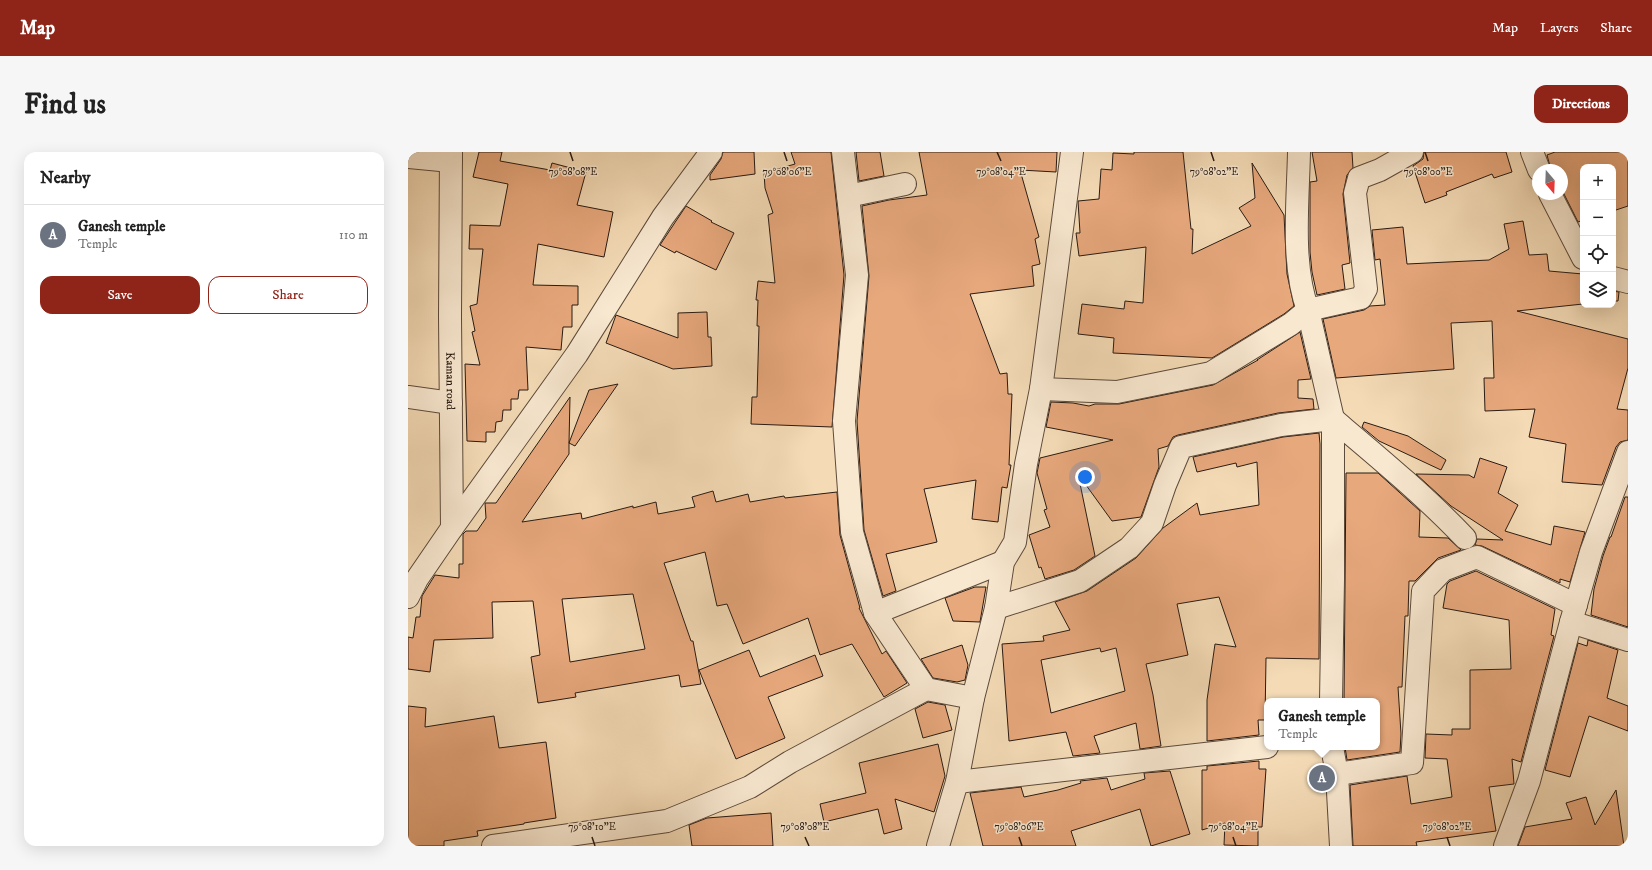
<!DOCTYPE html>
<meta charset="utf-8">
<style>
:root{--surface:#fff;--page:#f6f6f6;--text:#222;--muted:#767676;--line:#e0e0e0;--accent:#8f2418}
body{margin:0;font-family:"IM FELL DW Pica",serif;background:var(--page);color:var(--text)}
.controls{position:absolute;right:12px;top:12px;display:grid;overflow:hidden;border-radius:8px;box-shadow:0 4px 16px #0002}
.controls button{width:36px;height:36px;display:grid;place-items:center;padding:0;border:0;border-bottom:1px solid var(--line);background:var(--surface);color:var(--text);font:20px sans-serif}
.compass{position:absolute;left:1124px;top:12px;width:36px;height:36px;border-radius:50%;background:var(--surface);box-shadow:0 4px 16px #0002;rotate:161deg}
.you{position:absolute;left:677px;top:325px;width:14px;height:14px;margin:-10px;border:3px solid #fff;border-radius:50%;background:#1a73e8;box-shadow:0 0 0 6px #1a73e833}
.badge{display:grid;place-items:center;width:26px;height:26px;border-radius:50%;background:var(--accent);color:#fff;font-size:13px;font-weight:700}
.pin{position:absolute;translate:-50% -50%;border:2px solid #fff;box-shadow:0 1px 4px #0006}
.popup{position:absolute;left:856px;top:546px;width:116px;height:52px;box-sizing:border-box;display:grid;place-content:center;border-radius:8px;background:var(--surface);filter:drop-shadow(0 1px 3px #0005);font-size:13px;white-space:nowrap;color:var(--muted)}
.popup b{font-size:15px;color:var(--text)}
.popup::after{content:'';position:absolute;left:50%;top:100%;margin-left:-8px;border:8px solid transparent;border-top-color:var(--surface)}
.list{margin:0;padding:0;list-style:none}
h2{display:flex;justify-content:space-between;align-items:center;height:52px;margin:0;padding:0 16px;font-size:17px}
h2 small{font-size:13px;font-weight:400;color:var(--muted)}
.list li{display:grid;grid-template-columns:26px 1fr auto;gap:12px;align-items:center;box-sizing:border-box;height:60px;padding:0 16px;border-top:1px solid var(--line)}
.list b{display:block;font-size:15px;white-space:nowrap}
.list p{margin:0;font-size:13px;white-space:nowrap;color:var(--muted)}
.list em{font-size:13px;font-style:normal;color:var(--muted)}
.actions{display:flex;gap:8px;padding:12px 16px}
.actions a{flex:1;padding:9px 0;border:1px solid var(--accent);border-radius:12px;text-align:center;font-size:14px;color:var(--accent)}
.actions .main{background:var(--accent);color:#fff}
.icon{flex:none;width:22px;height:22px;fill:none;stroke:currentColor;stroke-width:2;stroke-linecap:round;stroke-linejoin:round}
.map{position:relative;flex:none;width:1220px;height:694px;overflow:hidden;border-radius:12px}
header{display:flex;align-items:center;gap:24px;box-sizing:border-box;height:56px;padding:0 20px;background:var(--accent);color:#fff}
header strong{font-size:19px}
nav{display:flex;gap:22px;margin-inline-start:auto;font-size:14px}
.intro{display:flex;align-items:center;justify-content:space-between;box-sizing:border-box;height:96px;padding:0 24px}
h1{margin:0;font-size:28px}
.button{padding:10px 18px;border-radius:12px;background:var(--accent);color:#fff;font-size:14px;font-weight:700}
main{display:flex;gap:24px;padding:0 24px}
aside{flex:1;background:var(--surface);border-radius:12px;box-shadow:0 4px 16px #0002}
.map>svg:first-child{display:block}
.building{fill:#e7a87c;stroke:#291a12;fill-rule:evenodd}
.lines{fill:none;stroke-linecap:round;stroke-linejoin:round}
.minor-casing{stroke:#5c4a3b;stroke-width:24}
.minor{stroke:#f8e8d0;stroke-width:22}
.ticks{fill:none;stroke:#291a12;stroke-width:1.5}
.labels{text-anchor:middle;stroke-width:3;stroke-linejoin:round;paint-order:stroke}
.street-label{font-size:12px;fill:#291a12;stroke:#f8e8d0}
.ticks-label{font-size:10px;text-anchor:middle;fill:#291a12;stroke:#f8e8d0;stroke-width:3;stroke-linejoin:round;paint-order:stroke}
</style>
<header>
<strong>Map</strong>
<nav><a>Map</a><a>Layers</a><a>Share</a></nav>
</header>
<div class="intro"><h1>Find us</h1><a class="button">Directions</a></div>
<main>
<aside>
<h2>Nearby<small></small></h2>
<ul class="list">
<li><span class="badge" style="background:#6b7280">A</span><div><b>Ganesh temple</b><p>Temple</p></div><em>110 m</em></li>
</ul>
<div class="actions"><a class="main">Save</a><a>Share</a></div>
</aside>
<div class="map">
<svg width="1220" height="694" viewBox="0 0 1220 694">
<rect width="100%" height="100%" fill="#f4dbb6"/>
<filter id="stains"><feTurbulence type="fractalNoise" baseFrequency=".005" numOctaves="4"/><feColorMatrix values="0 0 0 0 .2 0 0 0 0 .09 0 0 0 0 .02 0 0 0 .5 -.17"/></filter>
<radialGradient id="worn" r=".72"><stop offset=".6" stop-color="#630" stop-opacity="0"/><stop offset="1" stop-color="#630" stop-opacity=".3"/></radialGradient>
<!-- building -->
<g class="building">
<polygon points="71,0 94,0 92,9 142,18 144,11 178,20 169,53 205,60 196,105 130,92 125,133 170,134 170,153 164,153 164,175 155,175 153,198 118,195 120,238 111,238 110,247 103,247 103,258 95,258 94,269 88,270 87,280 78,280 78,290 59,289 57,212 72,213 64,180 67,179 62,154 69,152 75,97 61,97 62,73 92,74 100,32 65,25"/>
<polygon points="315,0 346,0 347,22 302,28 302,23 313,7"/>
<polygon points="383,0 423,0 436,123 424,275 343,272 344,245 349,245 351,174 349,174 350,148 348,148 350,129 367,131 360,63 365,61 357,36 356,21 387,12"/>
<polygon points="448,0 472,0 476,24 451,29"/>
<polygon points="511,0 649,0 648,20 612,18 631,85 627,87 632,112 624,114 626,134 562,142 592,222 599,221 600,242 604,242 601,313 603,313 599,336 594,335 590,370 564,367 568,328 516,337 529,390 478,402 488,439 475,444 456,378 449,269 461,124 454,54 481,48 519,43"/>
<polygon points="726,0 775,0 783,77 785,77 784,102 843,74 831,56 847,46 844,11 876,63 879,122 886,154 876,162 804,206 705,201 706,186 670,182 674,152 716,157 717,149 735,151 738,95 671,104 668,81 672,81 670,49 691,47 693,17 704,18 705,1 726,2"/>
<polygon points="904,0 944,0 945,16 939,23 935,42 942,111 934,113 937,137 909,143 904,120 902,100 902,30 909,29"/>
<polygon points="1016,0 1098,0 1104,20 1086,26 1084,22 1038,40 1039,43 1017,51 1005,14 1015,7"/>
<polygon points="1147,0 1220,0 1220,54 1205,59 1205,15 1175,15 1175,68 1170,70 1154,38 1154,18 1143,18 1139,3"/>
<polygon points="278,54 304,69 303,70 326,81 308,118 268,99 267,101 252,93"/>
<polygon points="1115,69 1121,103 1139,102 1141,119 1175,122 1175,152 1109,159 1220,187 1220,216 1209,257 1220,258 1220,288 1212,290 1208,295 1194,333 1154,330 1158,292 1121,285 1127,257 1077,259 1076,226 1086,226 1084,169 1043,171 1046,217 928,226 915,167 956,158 962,154 977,153 972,107 967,108 964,78 995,75 999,112 1081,108 1101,97 1096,72"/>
<polygon points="1205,139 1211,140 1210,149 1205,149"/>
<polygon points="299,160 300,185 303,185 304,214 265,217 198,191 208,163 270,186 270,161"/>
<polygon points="892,180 903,227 890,228 890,246 905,247 906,257 870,261 770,283 765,285 760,294 750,297 751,315 733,365 704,369 670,322 687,404 666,418 637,427 633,415 631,416 621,383 642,375 636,358 639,357 629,321 632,306 705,288 638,275 643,250 665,251 681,254 687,252 711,252 805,233 850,208 849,208"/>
<path d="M210 232 167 294 161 291V302L114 370 173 361 174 367 225 354V356L248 350 250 362 287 355 284 345 305 339 308 350 340 342 342 350 376 344 377 346 429 340 432 383 452 456H451L474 502 478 499 499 531 476 545 444 492 412 503 400 466 335 492 319 452 309 454 297 400 256 411 283 489H285L293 532 273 535 271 523 167 541 168 545 130 551 123 505 132 503 125 449 84 450 85 486 26 488 22 520 0 517V485L5 486 8 465H12L14 444 27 423 51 426V412H55V382L58 379H69L78 366 77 351H88L162 245 161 291 181 238ZM225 442 237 497 162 510 154 447Z"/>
<polygon points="956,270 1000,284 1038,308 1033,318 971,289 954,275"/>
<path d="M911 281 912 292 911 507 858 506 857 568H850L851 583 799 589V548L807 492 828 495 811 445 769 452 780 503 738 512 745 543 753 594 732 597 728 571 686 584 692 601 665 604 658 580 601 589 594 492 636 489 635 484 662 478 647 450 679 439 728 406 755 376 789 351 792 363 851 353 849 310 829 315 828 311 789 320 785 305 875 285ZM692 496 693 500 708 496 717 539 643 561 633 508Z"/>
<polygon points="1072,306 1099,315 1090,341 1110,353 1097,379 1143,393 1146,374 1177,380 1162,430 1152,427 1152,431 1074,394 1067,393 1069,387 1095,388 1043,354 1008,322 1061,323 1066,326"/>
<polygon points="938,321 970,321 1012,359 1011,385 1040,386 1053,398 1030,406 1007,429 1001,429 1000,464 997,464 994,535 990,535 993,582 992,600 939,608 937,595 969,595 969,549 936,549"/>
<polygon points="1217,345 1220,345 1220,475 1183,463 1186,437 1195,404 1202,385 1203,385"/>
<polygon points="1068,419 1147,457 1143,483 1146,484 1113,610 1104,607 1106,632 1081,635 1088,679 1008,690 1009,694 945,694 942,633 999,624 1003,652 1044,645 1039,607 1017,606 1018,582 1044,583 1044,577 1062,577 1062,518 1103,517 1101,468 1035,456 1039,432 1042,429"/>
<polygon points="567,435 578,435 572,470 545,469 537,446"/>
<polygon points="1180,488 1210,498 1199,546 1220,554 1220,579 1181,564 1162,625 1137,618 1170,491 1179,494"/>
<polygon points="554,493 560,513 557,528 549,530 525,526 513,507"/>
<polygon points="341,498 352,525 407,503 415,524 360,545 377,586 328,607 291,518"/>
<polygon points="520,550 537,553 544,578 515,586 507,557"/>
<polygon points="0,554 18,556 17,575 86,564 91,596 138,590 148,666 116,671 116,672 69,679 70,684 36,689 36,694 0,694"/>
<polygon points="530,592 537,624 526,660 487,647 494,677 476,682 470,657 416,670 412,652 458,641 451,611"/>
<polygon points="851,609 851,617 858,617 854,675 850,675 850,694 816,693 817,671 794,678 794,618 799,618 799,614"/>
<polygon points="762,619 782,682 743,694 732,657 663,679 668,694 575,694 562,641 613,635 616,645 650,638 673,631 672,629 699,626 703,638 737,627 736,621"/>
<polygon points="1208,638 1216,694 1110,694 1117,675 1164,667 1158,651 1178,645 1187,673"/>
<polygon points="363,661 365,694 284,694 281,673 299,666"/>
</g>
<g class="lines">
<defs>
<g id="minor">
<path id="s1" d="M43 0 42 165 44 376"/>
<polyline points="435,0 449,123 436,269 444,380 467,461 518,537 565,546"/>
<polyline points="1124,0 1131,18"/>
<polyline points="0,5 43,9"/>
<polyline points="1142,42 1175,106"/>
<polyline points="440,44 497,32"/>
<polyline points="1205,126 1220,130"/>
<polyline points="633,237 709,240 803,221 883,172 900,158 953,146 958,137 947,41 951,26 972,18 1004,0"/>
<polyline points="0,245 43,251"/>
<polyline points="1220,300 1183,400 1163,470 1220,488"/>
<polyline points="0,445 9,427 44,376 169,202 255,65 303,0"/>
<path d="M588 456 672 429 721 396 744 371 757 333 773 295 873 273 925 267 900 158C883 113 890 49 891 0"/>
<polyline points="467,461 595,410"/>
<path d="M923 549 925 427V267C970 305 1016 343 1057 386"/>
<polyline points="924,595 929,622 933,694"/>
<polyline points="929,622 1004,611 1015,439 1035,418 1069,405 1168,453"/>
<polyline points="549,630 859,595"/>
<polyline points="85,694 259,669 342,635 382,610 518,537"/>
<polyline points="530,694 549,630 565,546 588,456 595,410 607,390 618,312 633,237 664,0"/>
<polyline points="1097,694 1121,629 1163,470"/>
</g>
</defs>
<!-- minor casing -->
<use href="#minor" class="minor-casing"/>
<!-- minor -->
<use href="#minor" class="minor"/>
</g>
<!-- ticks -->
<path class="ticks" d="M162 0 165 9M376 0 379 9M589 0 593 9M803 0 806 9M1017 0 1020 9M184 685 187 694M397 685 401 694M611 685 614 694M825 685 828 694M1039 685 1042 694"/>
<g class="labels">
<!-- street labels -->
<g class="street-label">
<text dy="4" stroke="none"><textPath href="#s1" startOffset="229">Kaman road</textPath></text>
</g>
</g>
<g class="ticks-label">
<text x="165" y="23">79°08'08"E</text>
<text x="379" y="23">79°08'06"E</text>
<text x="593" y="23">79°08'04"E</text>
<text x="806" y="23">79°08'02"E</text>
<text x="1020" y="23">79°08'00"E</text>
<text x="184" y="678">79°08'10"E</text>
<text x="397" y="678">79°08'08"E</text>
<text x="611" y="678">79°08'06"E</text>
<text x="825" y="678">79°08'04"E</text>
<text x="1039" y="678">79°08'02"E</text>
</g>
<rect width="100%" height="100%" filter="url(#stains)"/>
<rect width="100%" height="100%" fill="url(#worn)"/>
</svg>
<div class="controls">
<button>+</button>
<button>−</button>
<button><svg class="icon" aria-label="locate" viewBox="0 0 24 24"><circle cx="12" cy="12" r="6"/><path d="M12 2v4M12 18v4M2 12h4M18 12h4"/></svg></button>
<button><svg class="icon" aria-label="layers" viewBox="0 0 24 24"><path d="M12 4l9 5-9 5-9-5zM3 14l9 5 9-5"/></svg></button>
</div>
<svg class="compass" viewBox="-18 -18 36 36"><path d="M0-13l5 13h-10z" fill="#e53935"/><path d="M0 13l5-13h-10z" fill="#767676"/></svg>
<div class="you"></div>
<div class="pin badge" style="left:914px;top:626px;background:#6b7280">A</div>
<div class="popup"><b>Ganesh temple</b>Temple</div>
</div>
</main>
